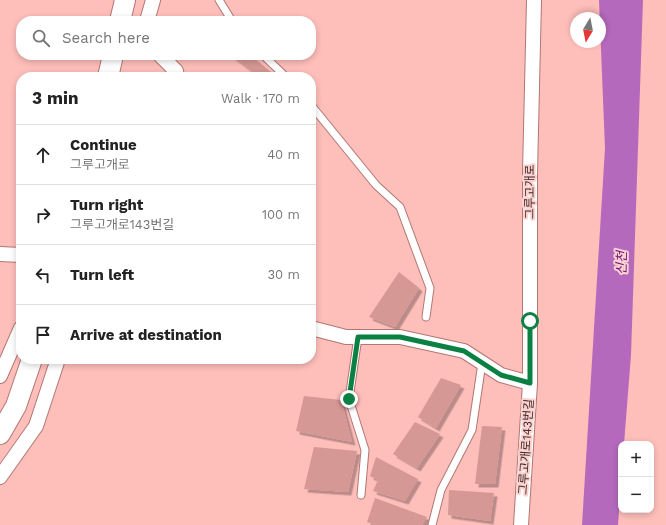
<!DOCTYPE html>
<meta charset="utf-8">
<style>
:root{--surface:#fff;--page:#f6f6f6;--text:#222;--muted:#767676;--line:#e0e0e0}
body{margin:0;font-family:"Work Sans","Noto Sans KR",sans-serif;background:var(--page);color:var(--text)}
.controls{position:absolute;right:12px;bottom:12px;display:grid;overflow:hidden;border-radius:8px;box-shadow:0 2px 6px #0003}
.controls button{width:36px;height:36px;display:grid;place-items:center;padding:0;border:0;border-bottom:1px solid var(--line);background:var(--surface);color:var(--text);font:20px sans-serif}
.compass{position:absolute;left:570px;top:12px;width:36px;height:36px;border-radius:50%;background:var(--surface);box-shadow:0 2px 6px #0003;rotate:190deg}
.stop{position:absolute;width:12px;height:12px;margin:-9px;border:3px solid #0b8043;border-radius:50%;background:#fff}
.stop.end{background:#0b8043;border-color:#fff;box-shadow:0 1px 4px #0008}
.list{margin:0;padding:0;list-style:none}
h2{display:flex;justify-content:space-between;align-items:center;height:52px;margin:0;padding:0 16px;font-size:17px}
h2 small{font-size:13px;font-weight:400;color:var(--muted)}
.list li{display:grid;grid-template-columns:26px 1fr auto;gap:12px;align-items:center;box-sizing:border-box;height:60px;padding:0 16px;border-top:1px solid var(--line)}
.list b{display:block;font-size:15px;white-space:nowrap}
.list p{margin:0;font-size:13px;white-space:nowrap;color:var(--muted)}
.list em{font-size:13px;font-style:normal;color:var(--muted)}
.icon{flex:none;width:22px;height:22px;fill:none;stroke:currentColor;stroke-width:2;stroke-linecap:round;stroke-linejoin:round}
.map{position:relative;flex:none;width:666px;height:525px;overflow:hidden}
.search{position:absolute;background:var(--surface);box-shadow:0 2px 6px #0003;left:16px;top:16px;width:300px;height:44px;display:flex;align-items:center;gap:10px;box-sizing:border-box;padding:0 14px;border-radius:16px;color:var(--muted);font-size:15px}
.panel{position:absolute;background:var(--surface);box-shadow:0 2px 6px #0003;left:16px;top:72px;width:300px;height:292px;border-radius:16px}
.map>svg:first-child{display:block}
.water{fill:#b469bd}
.building{fill:#d59894;filter:url(#shadow)}
.lines{fill:none;stroke-linecap:round;stroke-linejoin:round}
.service-casing{stroke:#b27773;stroke-width:9}
.minor-casing{stroke:#b27773;stroke-width:16}
.secondary-casing{stroke:#b27773;stroke-width:22}
.service{stroke:#fff;stroke-width:7}
.minor{stroke:#fff;stroke-width:14}
.secondary{stroke:#fff;stroke-width:20}
.route{stroke:#0b8043;stroke-width:5}
.labels{text-anchor:middle;stroke-width:4;stroke-linejoin:round;paint-order:stroke}
.street-label{font-size:12px;fill:#3e2524;stroke:#fad3d0}
.water-label{font-size:13px;font-style:italic;fill:#6f0b7a;stroke:#fad3d0}
</style>
<div class="map">
<svg width="666" height="525" viewBox="0 0 666 525">
<defs>
<filter id="shadow"><feDropShadow dx="3.5" dy="3.5" stdDeviation="0" flood-color="#0004"/></filter>
</defs>
<rect width="100%" height="100%" fill="#febeba"/>
<!-- water -->
<polygon class="water" points="599,0 643,0 631,355 624,444 621,444 621,483 618,525 582,525 605,148"/>
<!-- building -->
<g class="building">
<polygon points="230,55 250,55 275,75 274,77 259,77"/>
<polygon points="399,272 419,288 395,327 369,317"/>
<polygon points="441,378 461,385 436,428 418,417"/>
<polygon points="304,396 341,400 352,442 296,431"/>
<polygon points="415,422 440,434 417,468 393,454"/>
<polygon points="482,426 502,427 495,484 475,484"/>
<polygon points="314,447 357,451 348,492 304,489"/>
<polygon points="376,457 418,479 405,501 373,491 378,480 370,476"/>
<polygon points="449,490 494,493 490,521 448,515"/>
<polygon points="375,498 427,517 422,525 375,525 367,522"/>
</g>
<g class="lines">
<defs>
<g id="service">
<polyline points="219,0 232,21"/>
<polyline points="263,55 286,77"/>
<polyline points="311,105 376,185 400,207 430,288 426,317"/>
<polyline points="358,337 349,399 365,450 361,495"/>
<polyline points="432,525 441,490 472,430 482,363"/>
</g>
<g id="minor">
<polyline points="147,21 153,0"/>
<polyline points="160,55 176,71 177,77"/>
<polyline points="0,254 21,255"/>
<polyline points="311,328 346,337 400,337 464,351 501,375 530,383"/>
<polyline points="0,376 21,328"/>
<polyline points="0,477 36,426 58,359"/>
<polyline points="521,525 530,383 530,173 534,0"/>
</g>
<g id="secondary">
<polyline points="120,21 125,0"/>
<polyline points="108,77 113,55"/>
<polyline points="0,434 16,406 32,359"/>
</g>
</defs>
<!-- service casing -->
<use href="#service" class="service-casing"/>
<!-- minor casing -->
<use href="#minor" class="minor-casing"/>
<!-- secondary casing -->
<use href="#secondary" class="secondary-casing"/>
<!-- service -->
<use href="#service" class="service"/>
<!-- minor -->
<use href="#minor" class="minor"/>
<!-- secondary -->
<use href="#secondary" class="secondary"/>
</g>
<g class="lines">
<!-- route -->
<polyline class="route" points="349,399 358,337 400,337 464,351 501,375 530,383 530,321"/>
</g>
<g class="labels">
<!-- street labels -->
<g class="street-label">
<text transform="translate(530 192) rotate(-90)" y="4">그루고개로</text>
<text transform="translate(526 447) rotate(-86)" y="4">그루고개로143번길</text>
</g>
<!-- water labels -->
<g class="water-label">
<text transform="translate(621 263) rotate(-89)" y="5">신천</text>
</g>
</g>
</svg>
<div class="controls">
<button>+</button>
<button>−</button>
</div>
<svg class="compass" viewBox="-18 -18 36 36"><path d="M0-13l5 13h-10z" fill="#e53935"/><path d="M0 13l5-13h-10z" fill="#767676"/></svg>
<div class="stop" style="left:530px;top:321px"></div>
<div class="stop end" style="left:349px;top:399px"></div>
<div class="search"><svg class="icon" aria-label="search" viewBox="0 0 24 24"><circle cx="10" cy="10" r="6"/><path d="M15 15l6 6"/></svg>Search here</div>
<section class="panel">
<h2>3 min<small>Walk · 170 m</small></h2>
<ul class="list">
<li><svg class="icon" aria-label="ahead" viewBox="0 0 24 24"><path d="M12 20V5M6 11l6-6 6 6"/></svg><div><b>Continue</b><p>그루고개로</p></div><em>40 m</em></li>
<li><svg class="icon" aria-label="right" viewBox="0 0 24 24"><path d="M7 20v-9h11M14 6l5 5-5 5"/></svg><div><b>Turn right</b><p>그루고개로143번길</p></div><em>100 m</em></li>
<li><svg class="icon" aria-label="left" viewBox="0 0 24 24"><path d="M17 20v-9H6M10 6l-5 5 5 5"/></svg><div><b>Turn left</b></div><em>30 m</em></li>
<li><svg class="icon" aria-label="arrive" viewBox="0 0 24 24"><path d="M6 21V4h12l-3 4 3 4H6"/></svg><div><b>Arrive at destination</b></div></li>
</ul>
</section>
</div>
